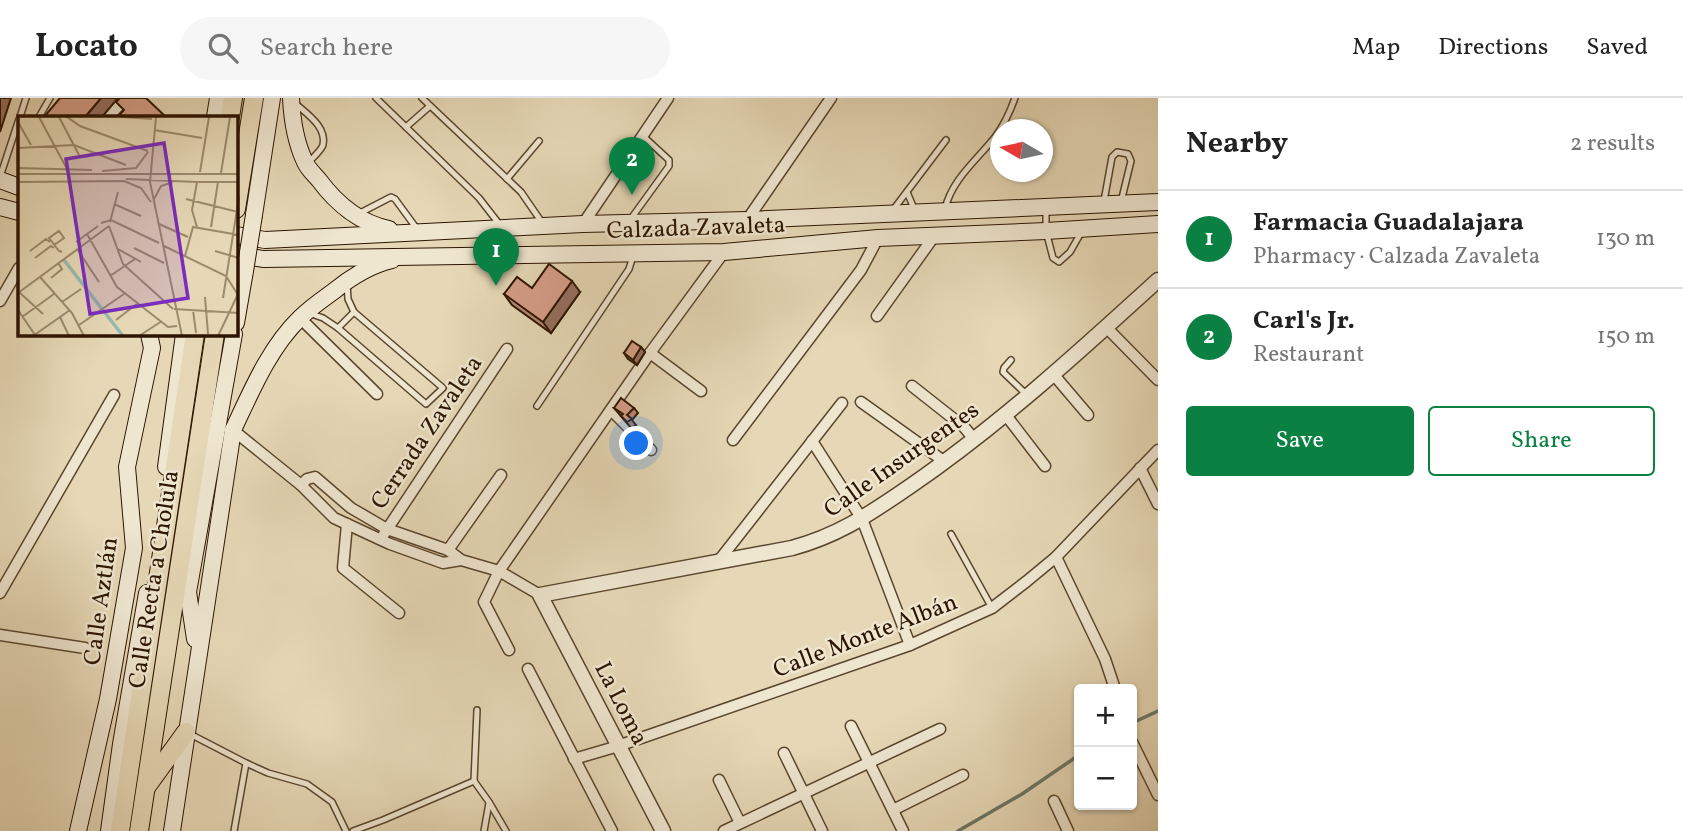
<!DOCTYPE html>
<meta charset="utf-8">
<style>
:root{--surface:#fff;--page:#f6f6f6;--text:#222;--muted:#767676;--line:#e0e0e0;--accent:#0b8043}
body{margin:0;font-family:Vollkorn,serif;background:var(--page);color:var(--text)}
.controls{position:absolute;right:21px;bottom:21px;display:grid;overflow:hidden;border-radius:7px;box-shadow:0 2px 5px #0004}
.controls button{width:63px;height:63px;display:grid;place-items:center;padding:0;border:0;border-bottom:2px solid var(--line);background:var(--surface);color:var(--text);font:35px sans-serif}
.compass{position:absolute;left:990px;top:21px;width:63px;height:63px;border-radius:50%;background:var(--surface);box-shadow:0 2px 5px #0004;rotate:279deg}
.you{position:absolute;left:637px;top:346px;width:24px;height:24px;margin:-18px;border:5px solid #fff;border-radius:50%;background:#1a73e8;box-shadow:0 0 0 10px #1a73e833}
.badge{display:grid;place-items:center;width:46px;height:46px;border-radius:50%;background:var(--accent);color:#fff;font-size:23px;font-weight:700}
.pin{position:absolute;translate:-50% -58px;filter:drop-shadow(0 2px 4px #0008)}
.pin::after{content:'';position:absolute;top:37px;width:24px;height:21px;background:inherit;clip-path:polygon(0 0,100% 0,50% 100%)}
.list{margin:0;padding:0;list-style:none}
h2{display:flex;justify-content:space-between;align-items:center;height:91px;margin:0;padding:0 28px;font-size:30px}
h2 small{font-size:23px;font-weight:400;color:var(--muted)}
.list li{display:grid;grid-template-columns:46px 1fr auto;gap:21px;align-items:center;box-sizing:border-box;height:98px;padding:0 28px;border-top:2px solid var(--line)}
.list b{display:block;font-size:26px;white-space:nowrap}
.list p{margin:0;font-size:23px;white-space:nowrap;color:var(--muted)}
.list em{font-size:23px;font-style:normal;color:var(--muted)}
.actions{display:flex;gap:14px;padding:21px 28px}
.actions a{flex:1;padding:16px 0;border:2px solid var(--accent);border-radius:7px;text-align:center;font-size:24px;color:var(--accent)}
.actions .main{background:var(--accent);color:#fff}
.icon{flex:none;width:38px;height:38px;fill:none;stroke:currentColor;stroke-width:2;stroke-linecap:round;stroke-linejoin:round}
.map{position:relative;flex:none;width:1158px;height:733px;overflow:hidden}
header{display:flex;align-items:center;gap:42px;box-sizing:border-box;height:98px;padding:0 35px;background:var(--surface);border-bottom:2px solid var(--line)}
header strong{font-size:33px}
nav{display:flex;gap:38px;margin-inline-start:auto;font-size:24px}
.search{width:490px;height:63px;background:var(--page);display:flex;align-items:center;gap:18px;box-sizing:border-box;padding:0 24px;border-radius:38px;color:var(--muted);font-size:26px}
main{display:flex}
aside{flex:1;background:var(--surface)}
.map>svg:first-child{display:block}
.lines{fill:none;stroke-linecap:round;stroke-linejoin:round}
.stream{stroke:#6c7867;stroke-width:3.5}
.service-casing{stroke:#5a462e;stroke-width:8}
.minor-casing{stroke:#5a462e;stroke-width:13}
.tertiary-casing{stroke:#5a462e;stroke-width:17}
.secondary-casing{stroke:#2c1500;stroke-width:18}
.primary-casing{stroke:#2c1500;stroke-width:20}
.service{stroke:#efe6d0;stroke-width:5}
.minor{stroke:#efe6d0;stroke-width:10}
.tertiary{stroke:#efe6d0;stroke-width:14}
.secondary{stroke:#efe6d0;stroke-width:16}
.primary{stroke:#e6d8b6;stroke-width:18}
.secondary-bridge-casing{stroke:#2c1500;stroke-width:18;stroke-linecap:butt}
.secondary-bridge{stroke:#efe6d0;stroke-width:16}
.wall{fill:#b88876;stroke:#2c1500;stroke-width:2}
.shaded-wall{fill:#966f60;stroke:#2c1500;stroke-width:2}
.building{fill:#d69e89;stroke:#2c1500;stroke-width:2}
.labels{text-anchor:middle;stroke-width:5;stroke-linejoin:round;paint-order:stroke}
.street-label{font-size:24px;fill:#2c1500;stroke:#efe6d0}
.inset-river{fill:none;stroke:#96baac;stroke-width:3.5}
.inset-road{fill:none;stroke:#9c8a6d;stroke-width:2}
.view{fill:#7b2cbf;fill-opacity:0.15;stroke:#7b2cbf;stroke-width:3.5}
.inset-edge{fill:none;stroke:#2c1500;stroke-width:3.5}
</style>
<header>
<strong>Locato</strong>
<div class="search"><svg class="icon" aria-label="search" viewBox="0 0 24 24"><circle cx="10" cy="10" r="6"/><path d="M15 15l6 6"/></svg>Search here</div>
<nav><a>Map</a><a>Directions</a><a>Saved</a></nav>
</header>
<main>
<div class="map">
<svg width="1158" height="733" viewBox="0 0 1158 733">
<rect width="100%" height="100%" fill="#e6d8b6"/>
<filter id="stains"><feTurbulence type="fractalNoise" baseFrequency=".00286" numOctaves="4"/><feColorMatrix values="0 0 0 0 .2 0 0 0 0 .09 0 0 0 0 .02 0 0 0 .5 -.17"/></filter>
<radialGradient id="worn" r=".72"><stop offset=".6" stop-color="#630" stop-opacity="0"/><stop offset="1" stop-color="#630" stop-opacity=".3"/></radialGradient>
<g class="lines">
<!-- stream -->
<g class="stream">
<polyline points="1132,625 1158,613"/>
<polyline points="958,733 1022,696 1079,657"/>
</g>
<defs>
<g id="service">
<polyline points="376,0 479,100 500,127"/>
<polyline points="422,0 521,94 543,126"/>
<path d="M296 6C307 16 327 29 323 47 321 53 313 59 309 64"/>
<polyline points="20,19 26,0"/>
<polyline points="39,19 50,0"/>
<polyline points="406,29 430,8"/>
<polyline points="0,79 19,21"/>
<polyline points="507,81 539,43"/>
<polyline points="907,94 915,113"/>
<polyline points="1104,103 1112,59 1117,54 1128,56 1131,63 1121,104"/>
<path d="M945 111C952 81 977 62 995 39 1004 27 1010 14 1015 0"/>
<polyline points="893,112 946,42"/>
<polyline points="1046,112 1046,133 1053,160 1059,164 1070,154 1082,133"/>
<polyline points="360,115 391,99 395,101 417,131"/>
<polyline points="630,122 669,68 669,62 643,38"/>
<polyline points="309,215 323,220 338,230 426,306 443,290 354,214 348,201 347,186"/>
<polyline points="338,230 354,214"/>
<polyline points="1011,262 1004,270 1003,274 1026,296"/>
<polyline points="537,308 629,171 633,158"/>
<polyline points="951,436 992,510"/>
<polyline points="188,635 246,665 268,675 307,686 332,704 346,733"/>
<polyline points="474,683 477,612"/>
<polyline points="474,683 489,704 506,733"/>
<polyline points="234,733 246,665"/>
<polyline points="353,733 383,722 474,683"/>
<polyline points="484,733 489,705"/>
</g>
<g id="minor">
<polyline points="108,19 126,0"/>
<polyline points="747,122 831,0"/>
<polyline points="583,126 668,0"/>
<polyline points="0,203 19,170"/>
<polyline points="877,218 935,137"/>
<polyline points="300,220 377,296"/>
<polyline points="1106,229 1158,282"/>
<polyline points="650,255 701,293"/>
<polyline points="1054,277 1088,317"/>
<polyline points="912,288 964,329 974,341"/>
<polyline points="861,304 945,364"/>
<polyline points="611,312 651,352"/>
<polyline points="1005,316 1045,368"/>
<polyline points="233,332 301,387 334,420 390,446 443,465 461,462"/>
<polyline points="733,342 861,172 878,140"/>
<polyline points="812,343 862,421 910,547"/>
<polyline points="1140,370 1158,406"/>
<polyline points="301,387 307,381 315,379 351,410 387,431 448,452 461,462 499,473 540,497"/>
<polyline points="347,426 343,470 399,515"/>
<polyline points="384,436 507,251"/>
<polyline points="448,452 501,377"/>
<polyline points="1056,459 1105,561 1115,591"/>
<polyline points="717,465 842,305"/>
<polyline points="0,495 114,297"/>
<polyline points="0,537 85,550"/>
<polyline points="509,552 484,504 499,473 650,255 724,154"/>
<polyline points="528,571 612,733"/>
<polyline points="851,628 903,733"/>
<polyline points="1132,644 1158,697"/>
<polyline points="784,655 822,733"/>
<polyline points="574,661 615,649 910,547 992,510 1027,483 1056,459 1158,352"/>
<polyline points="719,682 740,725"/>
<polyline points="1054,703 1068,733"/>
<polyline points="893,712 963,677"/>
<polyline points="724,733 940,631"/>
</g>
<path id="tertiary" d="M663 733 540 497 792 450C840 437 869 416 909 389 998 328 1078 255 1158 182"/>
<g id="secondary">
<path d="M291 0C292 21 296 45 305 64 308 71 314 76 319 82 336 105 360 125 389 131"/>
<polyline points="215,19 218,0"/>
<polyline points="0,82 19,89"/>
<polyline points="0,109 19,114"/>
<polyline points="254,117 272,0"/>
<polyline points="236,137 265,142 583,126 747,122 1158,104"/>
<polyline points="236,156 263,161 724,154 878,140 1046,133 1158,126"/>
<polyline points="236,225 245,173"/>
<polyline points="166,369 184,236"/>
<polyline points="195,541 188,494 234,236"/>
<polyline points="78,733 108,601 134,450 127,369 152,250 149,236"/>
<polyline points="109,733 121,646 147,495"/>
<path d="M172 733 233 332C251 294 269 250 300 220 310 210 323 201 334 193 351 179 371 167 392 162"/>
</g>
<g id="primary">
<polyline points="230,19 233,0"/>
<polyline points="236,111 254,0"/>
<polyline points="147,688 186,634"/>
<polyline points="120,733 195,236"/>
<polyline points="139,733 215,236"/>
</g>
</defs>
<!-- service casing -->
<use href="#service" class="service-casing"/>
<!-- minor casing -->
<use href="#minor" class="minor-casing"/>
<!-- tertiary casing -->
<use href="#tertiary" class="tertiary-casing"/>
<!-- secondary casing -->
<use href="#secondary" class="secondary-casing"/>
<!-- primary casing -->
<use href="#primary" class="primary-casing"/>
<!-- service -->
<use href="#service" class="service"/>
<!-- minor -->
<use href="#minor" class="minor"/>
<!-- tertiary -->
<use href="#tertiary" class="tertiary"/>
<!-- secondary -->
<use href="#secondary" class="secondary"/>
<!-- primary -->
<use href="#primary" class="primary"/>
<defs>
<polyline id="secondary-bridge" points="245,173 254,117"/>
</defs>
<!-- secondary-bridge casing -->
<use href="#secondary-bridge" class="secondary-bridge-casing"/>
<!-- secondary-bridge -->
<use href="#secondary-bridge" class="secondary-bridge"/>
</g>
<!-- wall -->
<g class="wall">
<polygon points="532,190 580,194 551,235 512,207 504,196"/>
<polygon points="641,249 645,254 637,267 628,261 624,255"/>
<polygon points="614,310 634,310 638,315 632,322 636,327 631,330"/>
</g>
<!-- shaded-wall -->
<g class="shaded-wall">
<polygon points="0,0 11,0 0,34"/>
<polygon points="101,0 118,0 102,19 85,19"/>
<polygon points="572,183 580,194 551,235 543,224"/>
<polygon points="641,249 645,254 637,267 633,262"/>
</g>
<!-- building -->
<g class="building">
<polygon points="60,0 101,0 85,19 44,19"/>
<polygon points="120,0 146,0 166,19 124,19 120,16 124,12 116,4"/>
<polygon points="549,166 572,183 543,224 504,196 517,179 532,190"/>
<polygon points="632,243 641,249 633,262 624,255"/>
<polygon points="621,300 634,310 627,317 632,321 627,324 621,318 623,316 614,310"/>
</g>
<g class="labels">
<!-- street labels -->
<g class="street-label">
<text transform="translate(696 129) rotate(-2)" y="8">Calzada Zavaleta</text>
<text transform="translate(426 334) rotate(-56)" y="8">Cerrada Zavaleta</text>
<text transform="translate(901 361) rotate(-35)" y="8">Calle Insurgentes</text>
<text transform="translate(153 481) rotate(-81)" y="8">Calle Recta a Cholula</text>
<text transform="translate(100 503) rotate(-82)" y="8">Calle Aztlán</text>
<text transform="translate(865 537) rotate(-21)" y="8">Calle Monte Albán</text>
<text transform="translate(622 605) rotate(63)" y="8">La Loma</text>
</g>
</g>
<!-- overview -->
<g transform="translate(18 18)">
<rect width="220" height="220" fill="#e6d8b6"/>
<path class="inset-river" d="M46 144 105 220"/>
<path class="inset-road" d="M21 1 49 53M41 1 61 39M49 1 62 10 130 35M104 1 134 3M138 1 132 66 164 220M0 6 13 29M136 14 184 22M0 32 56 29 108 49M0 52 74 54M84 55 118 52 130 36M182 56 191 1M203 57 212 1M0 58H221M108 63 179 66M0 66 106 65 123 72 133 86M136 83 143 70 155 66M168 83 220 96M96 88 123 100M92 106 100 76M83 107 93 104 141 127M141 108 170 121M91 110 105 148 155 193M179 111 174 94 179 66H221M193 111 200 66M69 118 99 171 150 211 159 210M58 126 80 110M36 129 46 122 41 115 31 122 41 135 44 136M146 130 208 160 220 179M116 132 146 147M59 133 81 166M100 133 123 146M12 135 28 123 32 126M197 135 221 142M167 140 175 111 221 119M17 142 33 130 36 132M92 160 117 143M22 161 54 197 66 220M33 162 44 153 40 147M1 176 25 198M0 177 91 110M187 181 190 218M205 182 221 81M44 186 63 173M156 193 221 197M0 194 17 219M175 194 178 217M4 201 36 178M42 201 51 220M98 204 120 187M61 209 106 178M15 220 52 194M121 220 144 205M200 220 220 178"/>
<path class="view" d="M146 27 170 182 72 198 48 43Z"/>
<rect width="220" height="220" class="inset-edge"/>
</g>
<rect width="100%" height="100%" filter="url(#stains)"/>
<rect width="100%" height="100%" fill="url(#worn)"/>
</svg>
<div class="controls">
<button>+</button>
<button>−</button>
</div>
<svg class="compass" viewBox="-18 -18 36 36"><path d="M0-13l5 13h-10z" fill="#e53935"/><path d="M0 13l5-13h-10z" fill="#767676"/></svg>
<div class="you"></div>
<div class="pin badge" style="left:496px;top:188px">1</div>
<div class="pin badge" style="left:632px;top:97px">2</div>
</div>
<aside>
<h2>Nearby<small>2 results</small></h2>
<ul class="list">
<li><span class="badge">1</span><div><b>Farmacia Guadalajara</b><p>Pharmacy · Calzada Zavaleta</p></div><em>130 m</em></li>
<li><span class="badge">2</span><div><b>Carl's Jr.</b><p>Restaurant</p></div><em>150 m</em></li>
</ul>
<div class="actions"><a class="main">Save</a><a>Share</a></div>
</aside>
</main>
